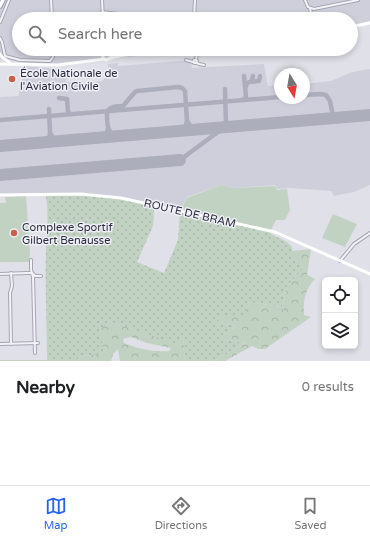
<!DOCTYPE html>
<meta charset="utf-8">
<style>
:root{--surface:#fff;--page:#f6f6f6;--text:#202124;--muted:#757577;--line:#e0e0e0;--accent:#2563eb}
body{margin:0;font-family:"Varela Round",sans-serif;background:var(--page);color:var(--text)}
.controls{position:absolute;right:12px;bottom:12px;display:grid;overflow:hidden;border-radius:6px;box-shadow:0 2px 6px #0003}
.controls button{width:36px;height:36px;display:grid;place-items:center;padding:0;border:0;border-bottom:1px solid var(--line);background:var(--surface);color:var(--text);font:20px sans-serif}
.compass{position:absolute;left:274px;top:68px;width:36px;height:36px;border-radius:50%;background:var(--surface);box-shadow:0 2px 6px #0003;rotate:169deg}
.list{margin:0;padding:0;list-style:none}
h2{display:flex;justify-content:space-between;align-items:center;height:52px;margin:0;padding:0 16px;font-size:17px}
h2 small{font-size:13px;font-weight:400;color:var(--muted)}
.icon{flex:none;width:22px;height:22px;fill:none;stroke:currentColor;stroke-width:2;stroke-linecap:round;stroke-linejoin:round}
.map{position:relative;flex:none;width:370px;height:361px;overflow:hidden}
.search{position:absolute;background:var(--surface);box-shadow:0 2px 6px #0003;left:12px;right:12px;top:12px;height:44px;display:flex;align-items:center;gap:10px;box-sizing:border-box;padding:0 14px;border-radius:22px;color:var(--muted);font-size:15px}
.sheet{height:124px;background:var(--surface)}
nav{display:flex;justify-content:space-around;align-items:center;box-sizing:border-box;height:56px;border-top:1px solid var(--line);background:var(--surface);font-size:11px;color:var(--muted)}
nav a{display:grid;justify-items:center;gap:2px}
nav .on{color:var(--accent)}
.map>svg:first-child{display:block}
.built{fill:#cecfda}
.grass{fill:url(#grass-dots)}
.forest{fill:url(#forest-crowns);fill-rule:evenodd}
.pitch{fill:#c1d2c2}
.lines{fill:none;stroke-linecap:round;stroke-linejoin:round}
.taxiway{stroke:#adaebc;stroke-width:4.5}
.runway{stroke:#adaebc;stroke-width:12}
.street-casing{stroke:#a5a6b2;stroke-width:4}
.primary-casing{stroke:#a0a1b3;stroke-width:5.5}
.street{stroke:#f2f2f7;stroke-width:2}
.secondary{stroke:#fff;stroke-width:3}
.primary{stroke:#fff;stroke-width:3.5}
.poi-dot{fill:#c75f4b;stroke:#eff0f6;stroke-width:1.5}
.labels{text-anchor:middle;stroke-width:3;stroke-linejoin:round;paint-order:stroke}
.poi-label{font-size:11px;fill:#292a3f;stroke:#eff0f6;text-anchor:start}
.street-label{font-size:11px;fill:#292a3f;stroke:#eff0f6}
</style>
<div class="map">
<svg width="370" height="361" viewBox="0 0 370 361">
<defs>
<pattern id="grass-dots" width="8" height="8" patternUnits="userSpaceOnUse"><rect width="8" height="8" fill="#c1d2c2"/><path d="M2 2h.1M6 6h.1" fill="none" stroke="#a6b4a8" stroke-width="1.8" stroke-linecap="round"/></pattern>
<pattern id="forest-crowns" width="20" height="18" patternUnits="userSpaceOnUse"><rect width="20" height="18" fill="#c1d2c2"/><path d="M2 6a3 3 0 1 1 6 0M12 15a3 3 0 1 1 6 0" fill="none" stroke="#a6b4a8"/></pattern>
</defs>
<rect width="100%" height="100%" fill="#e0e0e8"/>
<!-- built -->
<g class="built">
<polygon points="0,0 370,0 370,21 351,25 351,19 19,19 19,49 185,49 184,52 115,58 62,66 0,59"/>
<polygon points="191,60 192,68 264,64 268,86 280,85 280,98 304,98 304,84 331,81 352,72 370,69 370,185 354,192 334,196 331,191 290,188 277,189 275,185 232,188 221,185 187,197 180,209 91,193 0,194 0,97 19,96 19,84 22,84 23,66 61,69 65,71 68,78 66,80 66,82 82,83 102,81 108,75 108,64 118,63 118,66"/>
</g>
<!-- grass -->
<path class="grass" d="M45 193H91L156 204 154 211 153 226 137 262 164 273 178 240 180 210 271 230V234L287 242 292 247V260L303 263 302 270 287 286 282 307 249 302 245 316H222L216 322 236 326 221 339 246 343 214 361H185L183 336 176 345 109 321 101 330 104 353 78 357 79 361H0V360H47C47 325 45 289 46 253 46 234 50 212 45 193Z"/>
<!-- forest -->
<g class="forest">
<path d="M311 249 307 275 315 279C305 289 303 301 304 315L311 317 265 349H258L252 346 225 361H214L246 343 220 339 236 326 215 322 222 316 245 315 249 302 282 307 287 286 302 270 303 263 292 260V251Z"/>
<path d="M109 321 176 344 183 335 185 361H120L118 349 113 354 111 361H79L78 357 104 353 100 330ZM131 337 147 343 171 348 169 351C153 352 139 349 124 343L123 339Z"/>
</g>
<!-- pitch -->
<g class="pitch">
<polygon points="221,185 232,188 275,186 277,190 287,189 290,210 285,220 276,220 271,230 180,210 187,198"/>
<polygon points="26,196 30,253 29,262 0,262 0,203 6,203 5,197"/>
<polygon points="333,214 357,224 345,247 322,238"/>
</g>
<g class="lines">
<!-- taxiway -->
<g class="taxiway">
<polyline points="250,82 259,81 260,76"/>
<polyline points="246,86 247,83 252,81 253,76"/>
<polyline points="304,95 321,94 326,95 330,101 333,116 336,118"/>
<polyline points="59,98 67,99 68,112 70,114"/>
<polyline points="243,100 246,97 244,76"/>
<polyline points="0,120 280,97"/>
<polyline points="187,121 191,127 197,130"/>
<polyline points="50,133 55,140 62,141"/>
<path d="M118 137C106 134 107 121 107 111 111 106 116 106 123 106L135 92 137 91 178 87 182 88 185 91 187 121 185 128 179 132"/>
<polyline points="100,138 106,134 108,129"/>
<polyline points="42,143 49,139 50,133 49,109"/>
<polyline points="180,160 226,126 225,89"/>
</g>
<!-- runway -->
<g class="runway">
<polyline points="0,146 370,115"/>
<polyline points="0,175 180,160"/>
</g>
<defs>
<g id="street">
<polyline points="51,0 52,19"/>
<polyline points="102,0 103,19"/>
<polyline points="305,0 308,7 314,9 358,0"/>
<polyline points="310,8 312,19"/>
<polyline points="102,12 134,16"/>
<polyline points="194,19 195,0"/>
<polyline points="0,22 9,0"/>
<polyline points="0,38 2,42 5,56 20,60 50,61 53,57 52,49"/>
<polyline points="126,49 130,51 134,50"/>
<polyline points="186,60 193,62"/>
<polygon points="194,60 197,61 196,63 194,63"/>
<polyline points="196,60 197,53"/>
<polyline points="197,63 199,64 204,65"/>
<polyline points="31,260 31,270 33,277 35,353"/>
<polyline points="340,261 354,244 370,233"/>
<polyline points="0,274 27,273 32,273 35,276 41,276"/>
<polyline points="0,344 38,343"/>
<polyline points="11,344 10,293 12,286 11,273"/>
</g>
<polyline id="primary" points="0,6 3,0"/>
</defs>
<!-- street casing -->
<use href="#street" class="street-casing"/>
<!-- primary casing -->
<use href="#primary" class="primary-casing"/>
<!-- street -->
<use href="#street" class="street"/>
<!-- secondary -->
<g class="secondary">
<polyline points="351,27 370,23"/>
<path d="M189 50C193 57 197 52 201 49"/>
<polyline points="0,54 2,57 9,62"/>
<path d="M103 55V58L106 60C115 54 177 49 189 51"/>
<polyline points="103,55 107,53 109,55 116,56"/>
<polyline points="0,64 58,65 104,59"/>
<polyline points="0,195 81,194 121,198 275,232 370,274"/>
</g>
<!-- primary -->
<use href="#primary" class="primary"/>
</g>
<!-- markers -->
<g class="poi-dot">
<circle cx="12" cy="79" r="4"/>
<circle cx="14" cy="233" r="4"/>
</g>
<g class="labels">
<!-- poi labels -->
<g class="poi-label">
<text x="20" y="77">École Nationale de<tspan x="20" dy="13">l'Aviation Civile</tspan></text>
<text x="22" y="231">Complexe Sportif<tspan x="22" dy="13">Gilbert Benausse</tspan></text>
</g>
<!-- street labels -->
<g class="street-label">
<text transform="translate(190 213) rotate(13)" y="4">ROUTE DE BRAM</text>
</g>
</g>
</svg>
<div class="controls">
<button><svg class="icon" aria-label="locate" viewBox="0 0 24 24"><circle cx="12" cy="12" r="6"/><path d="M12 2v4M12 18v4M2 12h4M18 12h4"/></svg></button>
<button><svg class="icon" aria-label="layers" viewBox="0 0 24 24"><path d="M12 4l9 5-9 5-9-5zM3 14l9 5 9-5"/></svg></button>
</div>
<svg class="compass" viewBox="-18 -18 36 36"><path d="M0-13l5 13h-10z" fill="#e53935"/><path d="M0 13l5-13h-10z" fill="#757577"/></svg>
<div class="search"><svg class="icon" aria-label="search" viewBox="0 0 24 24"><circle cx="10" cy="10" r="6"/><path d="M15 15l6 6"/></svg>Search here</div>
</div>
<section class="sheet">
<h2>Nearby<small>0 results</small></h2>
<ul class="list">
</ul>
</section>
<nav>
<a class="on"><svg class="icon" aria-label="map" viewBox="0 0 24 24"><path d="M3 6l6-2 6 2 6-2v14l-6 2-6-2-6 2zM9 4v14M15 6v14"/></svg>Map</a>
<a><svg class="icon" aria-label="directions" viewBox="0 0 24 24"><path d="M12 3l9 9-9 9-9-9zM9 14v-3h6M13 9l2 2-2 2"/></svg>Directions</a>
<a><svg class="icon" aria-label="saved" viewBox="0 0 24 24"><path d="M7 4h10v16l-5-4-5 4z"/></svg>Saved</a>
</nav>
